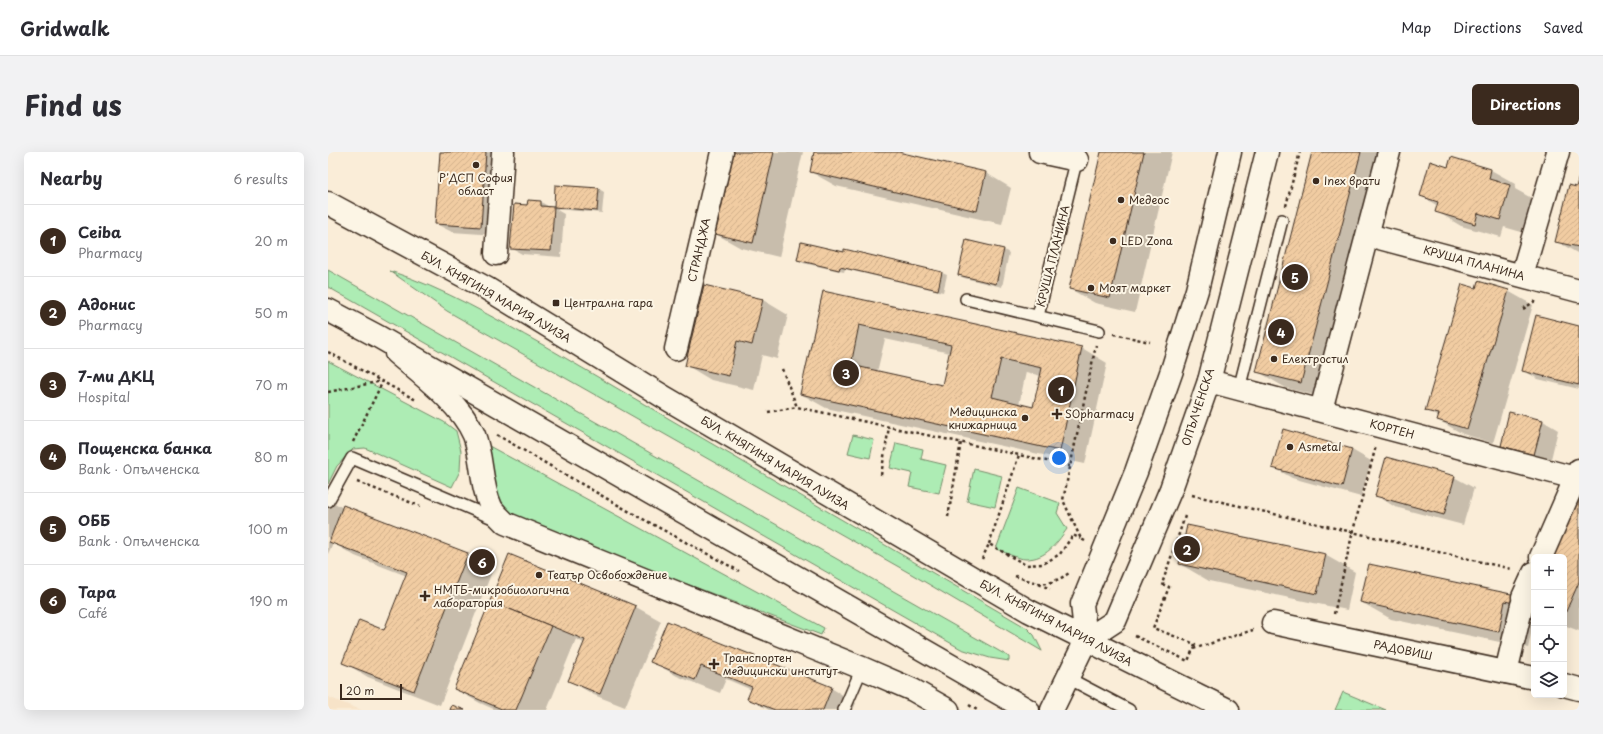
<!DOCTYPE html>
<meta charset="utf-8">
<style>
:root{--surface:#fff;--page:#f2f2f3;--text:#2b2b33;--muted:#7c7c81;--line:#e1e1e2;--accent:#3b2a1e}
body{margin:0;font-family:"Playpen Sans",sans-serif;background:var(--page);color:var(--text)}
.controls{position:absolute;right:12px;bottom:12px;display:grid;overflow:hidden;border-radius:6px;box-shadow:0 4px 16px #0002}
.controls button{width:36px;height:36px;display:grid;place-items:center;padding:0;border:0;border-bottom:1px solid var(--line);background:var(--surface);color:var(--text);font:20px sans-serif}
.scale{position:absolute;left:12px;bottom:10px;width:62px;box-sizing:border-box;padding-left:4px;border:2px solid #3b2a1e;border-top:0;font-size:11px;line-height:14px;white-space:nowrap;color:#3b2a1e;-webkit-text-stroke:3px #fcf5e5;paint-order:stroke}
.you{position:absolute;left:731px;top:306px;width:14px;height:14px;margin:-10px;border:3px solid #fff;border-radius:50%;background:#1a73e8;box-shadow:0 0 0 6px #1a73e833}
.badge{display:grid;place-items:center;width:26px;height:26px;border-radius:50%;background:var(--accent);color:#fff;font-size:13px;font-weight:700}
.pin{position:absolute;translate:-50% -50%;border:2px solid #fff;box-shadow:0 1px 4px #0006}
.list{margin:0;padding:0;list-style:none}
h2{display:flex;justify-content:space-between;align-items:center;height:52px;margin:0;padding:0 16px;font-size:17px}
h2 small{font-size:13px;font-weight:400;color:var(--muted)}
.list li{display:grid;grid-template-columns:26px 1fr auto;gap:12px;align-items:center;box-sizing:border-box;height:72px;padding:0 16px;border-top:1px solid var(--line)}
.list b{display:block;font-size:15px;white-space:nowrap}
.list p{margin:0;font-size:13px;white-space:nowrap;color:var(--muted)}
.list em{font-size:13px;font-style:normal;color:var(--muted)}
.icon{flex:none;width:22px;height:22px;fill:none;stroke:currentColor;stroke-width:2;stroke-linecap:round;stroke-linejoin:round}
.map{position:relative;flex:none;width:1251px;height:558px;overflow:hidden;border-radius:6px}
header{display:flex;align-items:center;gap:24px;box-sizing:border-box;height:56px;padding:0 20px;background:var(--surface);border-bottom:1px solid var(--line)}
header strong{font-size:19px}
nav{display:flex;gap:22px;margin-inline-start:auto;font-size:14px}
.intro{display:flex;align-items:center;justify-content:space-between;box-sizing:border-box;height:96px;padding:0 24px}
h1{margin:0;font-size:28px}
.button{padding:10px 18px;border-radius:6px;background:var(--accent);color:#fff;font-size:14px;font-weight:700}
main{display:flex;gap:24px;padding:0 24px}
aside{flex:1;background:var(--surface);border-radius:6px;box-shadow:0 4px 16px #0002}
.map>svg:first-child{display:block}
.built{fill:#f7e3c8}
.green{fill:#adecb4;stroke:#748b69}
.shadow{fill:#0003;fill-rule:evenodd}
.building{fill:url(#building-hatch);stroke:#3b2a1e;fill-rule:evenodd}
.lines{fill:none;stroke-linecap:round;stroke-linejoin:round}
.lane-casing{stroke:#3b2a1e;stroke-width:14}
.street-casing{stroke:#3b2a1e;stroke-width:25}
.primary-casing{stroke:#3b2a1e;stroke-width:25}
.path{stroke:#3b2a1e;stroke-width:2.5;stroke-dasharray:3 3;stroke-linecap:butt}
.lane{stroke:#fcf5e5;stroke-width:11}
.street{stroke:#fcf5e5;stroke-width:22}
.primary{stroke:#fcf5e5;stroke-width:22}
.poi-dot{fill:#3b2a1e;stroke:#fcf5e5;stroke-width:1.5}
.labels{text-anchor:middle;stroke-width:4;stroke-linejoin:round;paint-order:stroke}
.poi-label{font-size:11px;fill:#3b2a1e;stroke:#fcf5e5;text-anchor:start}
.street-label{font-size:11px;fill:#3b2a1e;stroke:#fcf5e5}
</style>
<header>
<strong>Gridwalk</strong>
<nav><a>Map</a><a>Directions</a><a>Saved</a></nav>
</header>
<div class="intro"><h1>Find us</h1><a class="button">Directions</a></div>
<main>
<aside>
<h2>Nearby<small>6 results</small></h2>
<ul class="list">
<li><span class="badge">1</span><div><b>Ceiba</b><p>Pharmacy</p></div><em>20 m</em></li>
<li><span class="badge">2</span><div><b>Адонис</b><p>Pharmacy</p></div><em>50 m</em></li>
<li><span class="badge">3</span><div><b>7-ми ДКЦ</b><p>Hospital</p></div><em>70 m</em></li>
<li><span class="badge">4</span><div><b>Пощенска банка</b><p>Bank · Опълченска</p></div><em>80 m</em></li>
<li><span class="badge">5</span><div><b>ОББ</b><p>Bank · Опълченска</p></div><em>100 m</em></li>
<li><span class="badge">6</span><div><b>Тара</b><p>Café</p></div><em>190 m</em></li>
</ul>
</aside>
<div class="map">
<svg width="1251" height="558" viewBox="0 0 1251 558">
<defs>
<pattern id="building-hatch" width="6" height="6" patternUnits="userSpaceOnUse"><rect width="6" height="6" fill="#f1cca2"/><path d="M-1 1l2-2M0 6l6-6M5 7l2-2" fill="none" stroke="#d0af8b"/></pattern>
</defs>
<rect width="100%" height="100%" fill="#faedd8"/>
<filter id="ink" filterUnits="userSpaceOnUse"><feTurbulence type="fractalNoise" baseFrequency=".025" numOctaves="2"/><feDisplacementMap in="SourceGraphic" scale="8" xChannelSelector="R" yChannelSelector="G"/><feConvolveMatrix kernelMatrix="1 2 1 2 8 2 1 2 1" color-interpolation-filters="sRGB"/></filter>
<g filter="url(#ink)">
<!-- built -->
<polygon class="built" points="0,545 33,558 0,558"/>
<!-- green -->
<g class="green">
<polygon points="0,118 678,503 681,505 681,509 662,506 633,497 0,135"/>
<path d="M62 119C116 136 166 166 215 193L699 476 706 483 714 499 585 423 119 159Z"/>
<polygon points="0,209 116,270 128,279 133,299 132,319 124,335 37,296 25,297 9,314 0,332"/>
<polygon points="525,283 546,288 542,306 520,301"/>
<polygon points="568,291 595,297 593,307 618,313 611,341 581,335 584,321 562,316"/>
<polygon points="161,294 496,476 493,483 188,367 173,354 164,334"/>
<polygon points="646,317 674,324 667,355 639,349"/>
<path d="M691 336 732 351 729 361 739 377C728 392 718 407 698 407 689 407 677 400 668 397Z"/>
<polygon points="1015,540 1058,558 1007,558"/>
</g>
<!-- shadow -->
<g class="shadow">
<polygon points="113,0 166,0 168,83 124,80 108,72"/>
<polygon points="407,0 475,0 451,105 413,96 388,82"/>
<polygon points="487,0 565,0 658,21 683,36 674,72 508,34 483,20"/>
<polygon points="774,0 844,0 807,160 767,151 742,137"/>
<polygon points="985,0 1066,0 1002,247 958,236 929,219"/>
<polygon points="1124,6 1163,18 1188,32 1187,37 1207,48 1197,81 1176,75 1173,85 1133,74 1108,59 1110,54 1093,44 1121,16"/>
<polygon points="1251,28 1251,102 1228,89"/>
<polygon points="228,34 271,37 276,40 274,61 227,57 236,62 233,105 194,102 183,96 200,54 213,50 223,56 227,56"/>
<polygon points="639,90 676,98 681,101 674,135 636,126 631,123"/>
<polygon points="517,99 614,121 619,123 615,140 517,117 516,120 475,111 470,108 516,101"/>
<polygon points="1148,137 1180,139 1205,153 1165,291 1135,282 1110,268 1111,265 1098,258"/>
<path d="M496 140 754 196 779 211 757 312 498 256 473 242ZM557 187 622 201 615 234 549 220ZM698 220 713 224 706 256 691 253Z"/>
<polygon points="435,148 460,163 449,207 434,203 426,238 383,228 358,213"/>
<polygon points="1251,175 1251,237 1210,227 1195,218"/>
<polygon points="1182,261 1215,269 1230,278 1222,311 1189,302 1174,294"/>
<polygon points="956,278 1024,298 1043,309 1033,345 964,326 945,315"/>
<polygon points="1126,325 1146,336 1135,373 1067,355 1048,343"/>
<polygon points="1251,339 1251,479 1236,473 1236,405"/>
<polygon points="0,347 15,356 16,355 140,402 165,417 112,553 40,525 15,510 57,480 79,424 27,404 5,391 0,402"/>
<polygon points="182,403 308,455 333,469 297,555 266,543 241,528 256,491 248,487 219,558 168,558 152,551 127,537"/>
<polygon points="997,403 1027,420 1019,458 881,429 852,412"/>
<polygon points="1206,439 1206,468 1200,496 1063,467 1033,450 1202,447"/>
<polygon points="339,470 503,536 528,551 525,558 441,558 420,546 424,538 398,527 392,541 349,524 323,509"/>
</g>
<!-- building -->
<g class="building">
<polygon points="112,0 158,0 153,75 107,72"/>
<polygon points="406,0 446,0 425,91 387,82"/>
<polygon points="486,0 570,0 658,20 649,59 482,20"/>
<polygon points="773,0 816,0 782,146 741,137"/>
<polygon points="984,0 1033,0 973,231 928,220"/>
<polygon points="1123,5 1163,17 1161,27 1182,33 1172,68 1150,61 1147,72 1107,60 1110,50 1092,44 1102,9 1120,15"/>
<polygon points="1251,24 1251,95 1227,90 1241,33 1248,35"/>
<polygon points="227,33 271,36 269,59 226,55"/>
<polygon points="200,48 213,49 213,54 226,55 223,99 182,97 186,52 199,53"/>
<polygon points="638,88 676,97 668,132 630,123"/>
<polygon points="473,90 516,100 516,97 614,120 610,138 512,115 511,118 469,108"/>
<polygon points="1150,129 1181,138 1139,277 1109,268 1111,262 1097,259 1134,132 1148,136"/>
<polygon points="376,133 435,147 424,193 409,189 401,224 357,214"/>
<path d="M495 139 754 195 732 299 472 242ZM531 173 623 193 614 233 523 213ZM673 207 714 216 705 255 664 245Z"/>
<polygon points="1208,163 1251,174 1251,233 1194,219"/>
<polygon points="1181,260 1215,268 1206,303 1173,294"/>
<polygon points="955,277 1024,297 1014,335 944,316"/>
<polygon points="1058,305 1127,324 1116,363 1047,344"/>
<polygon points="1251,336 1251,430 1236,464 1236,405 1220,405"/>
<polygon points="15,353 140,401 86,539 14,511 31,468 56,478 79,420 1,390"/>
<polygon points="859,373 998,402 989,442 851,412"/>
<polygon points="181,402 308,454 272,542 240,529 257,488 162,449"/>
<polygon points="1041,412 1202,446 1198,454 1177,449 1171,480 1067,458 1032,450"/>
<polygon points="162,449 223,474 188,558 176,558 126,537"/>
<polygon points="339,469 504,535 495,558 447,558 419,547 424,535 373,514 367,528 322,510"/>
<polygon points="124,553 137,558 122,558"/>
</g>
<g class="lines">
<defs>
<g id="lane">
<polyline points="638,147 771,179"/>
<polyline points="710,164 749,6"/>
<polyline points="911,237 954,68"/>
<polyline points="0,349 24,306 167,367"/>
<polyline points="740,526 801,558"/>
<polyline points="516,558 534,516"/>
</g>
<g id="street">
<polyline points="712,0 749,8"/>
<polyline points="1040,83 1251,139"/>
<polyline points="168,102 175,0"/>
<polyline points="1194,123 1230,0"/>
<polyline points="348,197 394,0"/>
<path d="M68 201C94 223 133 252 146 283 155 306 152 332 163 355 166 361 173 366 177 371L534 516 585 538 620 558"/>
<polyline points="881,229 1247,326"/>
<polyline points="993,258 1061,0"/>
<polyline points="1213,405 1251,318"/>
<polyline points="1195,445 1206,421"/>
<polyline points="945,471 1206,526"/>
<polyline points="1178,520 1194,453"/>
<polyline points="1236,533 1251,537"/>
</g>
<g id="primary">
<polyline points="0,51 158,136 336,245 701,459 900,558"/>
<polyline points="0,158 51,185 700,558"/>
<polyline points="758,488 787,469 843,337 881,229 939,0"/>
<polyline points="724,558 758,488 754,452 808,320 844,218 869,138 902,0"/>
</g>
</defs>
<!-- lane casing -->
<use href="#lane" class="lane-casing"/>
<!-- street casing -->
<use href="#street" class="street-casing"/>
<!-- primary casing -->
<use href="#primary" class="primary-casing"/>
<!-- path -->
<g class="path">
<polyline points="958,54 972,0"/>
<polyline points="1195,157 1207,149"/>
<polyline points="786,182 822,190"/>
<polyline points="0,200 88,248"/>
<polyline points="454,217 469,255 742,314"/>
<polyline points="0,240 54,229"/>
<polyline points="440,260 469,255"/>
<polyline points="169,283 302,360 411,419"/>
<polyline points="25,290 55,229"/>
<polyline points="553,323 561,275"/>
<polyline points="29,330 92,354"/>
<polyline points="864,343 1184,417"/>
<polyline points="857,364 834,432 841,435 825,476 867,492 865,497"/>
<polyline points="620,365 633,290"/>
<polyline points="757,389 753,387 735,348 768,193"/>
<polyline points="661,392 691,303"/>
<polyline points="654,407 661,392 698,413 715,412 732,402 745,383 753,387"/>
<path d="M687 424C714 433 718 436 743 420"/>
<polyline points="711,432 722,437"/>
<polyline points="1006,462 1025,379 1048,294"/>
<polyline points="807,484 860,509 865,497 925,478"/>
<polyline points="641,553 649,558"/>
</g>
<!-- lane -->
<use href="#lane" class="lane"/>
<!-- street -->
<use href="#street" class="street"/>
<!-- primary -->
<use href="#primary" class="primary"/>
</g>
</g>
<!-- markers -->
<g class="poi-dot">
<circle cx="148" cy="13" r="4"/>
<circle cx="988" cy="29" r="4"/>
<circle cx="793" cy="48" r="4"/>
<circle cx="785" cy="89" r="4"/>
<circle cx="763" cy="136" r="4"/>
<rect x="224" y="147" width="8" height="8" rx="2"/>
<circle cx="946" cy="207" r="4"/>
<path d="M727 256h4v4h4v4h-4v4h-4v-4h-4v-4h4z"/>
<circle cx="697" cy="266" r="4"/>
<circle cx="962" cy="295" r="4"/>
<circle cx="211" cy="423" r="4"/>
<path d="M95 438h4v4h4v4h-4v4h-4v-4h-4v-4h4z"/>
<path d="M384 506h4v4h4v4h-4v4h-4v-4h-4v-4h4z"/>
</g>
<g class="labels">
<!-- poi labels -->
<g class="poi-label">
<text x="148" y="30" text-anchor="middle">Р'ДСП София<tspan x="148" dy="13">област</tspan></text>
<text x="996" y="33">Inex врати</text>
<text x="801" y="52">Медеос</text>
<text x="793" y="93">LED Zona</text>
<text x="771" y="140">Моят маркет</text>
<text x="236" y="155">Централна гара</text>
<text x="954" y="211">Електростил</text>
<text x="689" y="264" text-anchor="end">Медицинска<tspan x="689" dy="13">книжарница</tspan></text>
<text x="737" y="266">SOpharmacy</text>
<text x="970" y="299">Asmetal</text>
<text x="219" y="427">Театър Освобождение</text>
<text x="106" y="442">НМТБ-микробиологична<tspan x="106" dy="13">лаборатория</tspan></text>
<text x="395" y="510">Транспортен<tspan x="395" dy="13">медицински институт</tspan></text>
</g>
<!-- street labels -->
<g class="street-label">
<text transform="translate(371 98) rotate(-77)" y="4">СТРАНДЖА</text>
<text transform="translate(725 104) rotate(-76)" y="4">КРУША ПЛАНИНА</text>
<text transform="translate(1146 111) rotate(15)" y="4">КРУША ПЛАНИНА</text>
<text transform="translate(168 145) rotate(30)" y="4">БУЛ. КНЯГИНЯ МАРИЯ ЛУИЗА</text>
<text transform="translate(870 255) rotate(-72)" y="4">ОПЪЛЧЕНСКА</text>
<text transform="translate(1064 277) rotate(15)" y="4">КОРТЕН</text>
<text transform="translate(447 311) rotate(31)" y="4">БУЛ. КНЯГИНЯ МАРИЯ ЛУИЗА</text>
<text transform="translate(728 471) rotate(28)" y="4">БУЛ. КНЯГИНЯ МАРИЯ ЛУИЗА</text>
<text transform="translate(1075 498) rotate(12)" y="4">РАДОВИШ</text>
</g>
</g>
</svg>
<div class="controls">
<button>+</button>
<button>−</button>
<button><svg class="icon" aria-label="locate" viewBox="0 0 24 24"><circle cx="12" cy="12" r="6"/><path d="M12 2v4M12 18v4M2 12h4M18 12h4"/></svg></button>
<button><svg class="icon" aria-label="layers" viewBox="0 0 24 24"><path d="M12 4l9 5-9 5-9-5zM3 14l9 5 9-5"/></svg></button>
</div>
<div class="scale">20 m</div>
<div class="you"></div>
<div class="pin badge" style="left:733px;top:238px">1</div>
<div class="pin badge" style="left:859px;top:397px">2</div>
<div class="pin badge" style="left:518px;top:221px">3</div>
<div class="pin badge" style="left:953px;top:180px">4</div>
<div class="pin badge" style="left:967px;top:125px">5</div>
<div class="pin badge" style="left:154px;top:410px">6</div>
</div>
</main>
